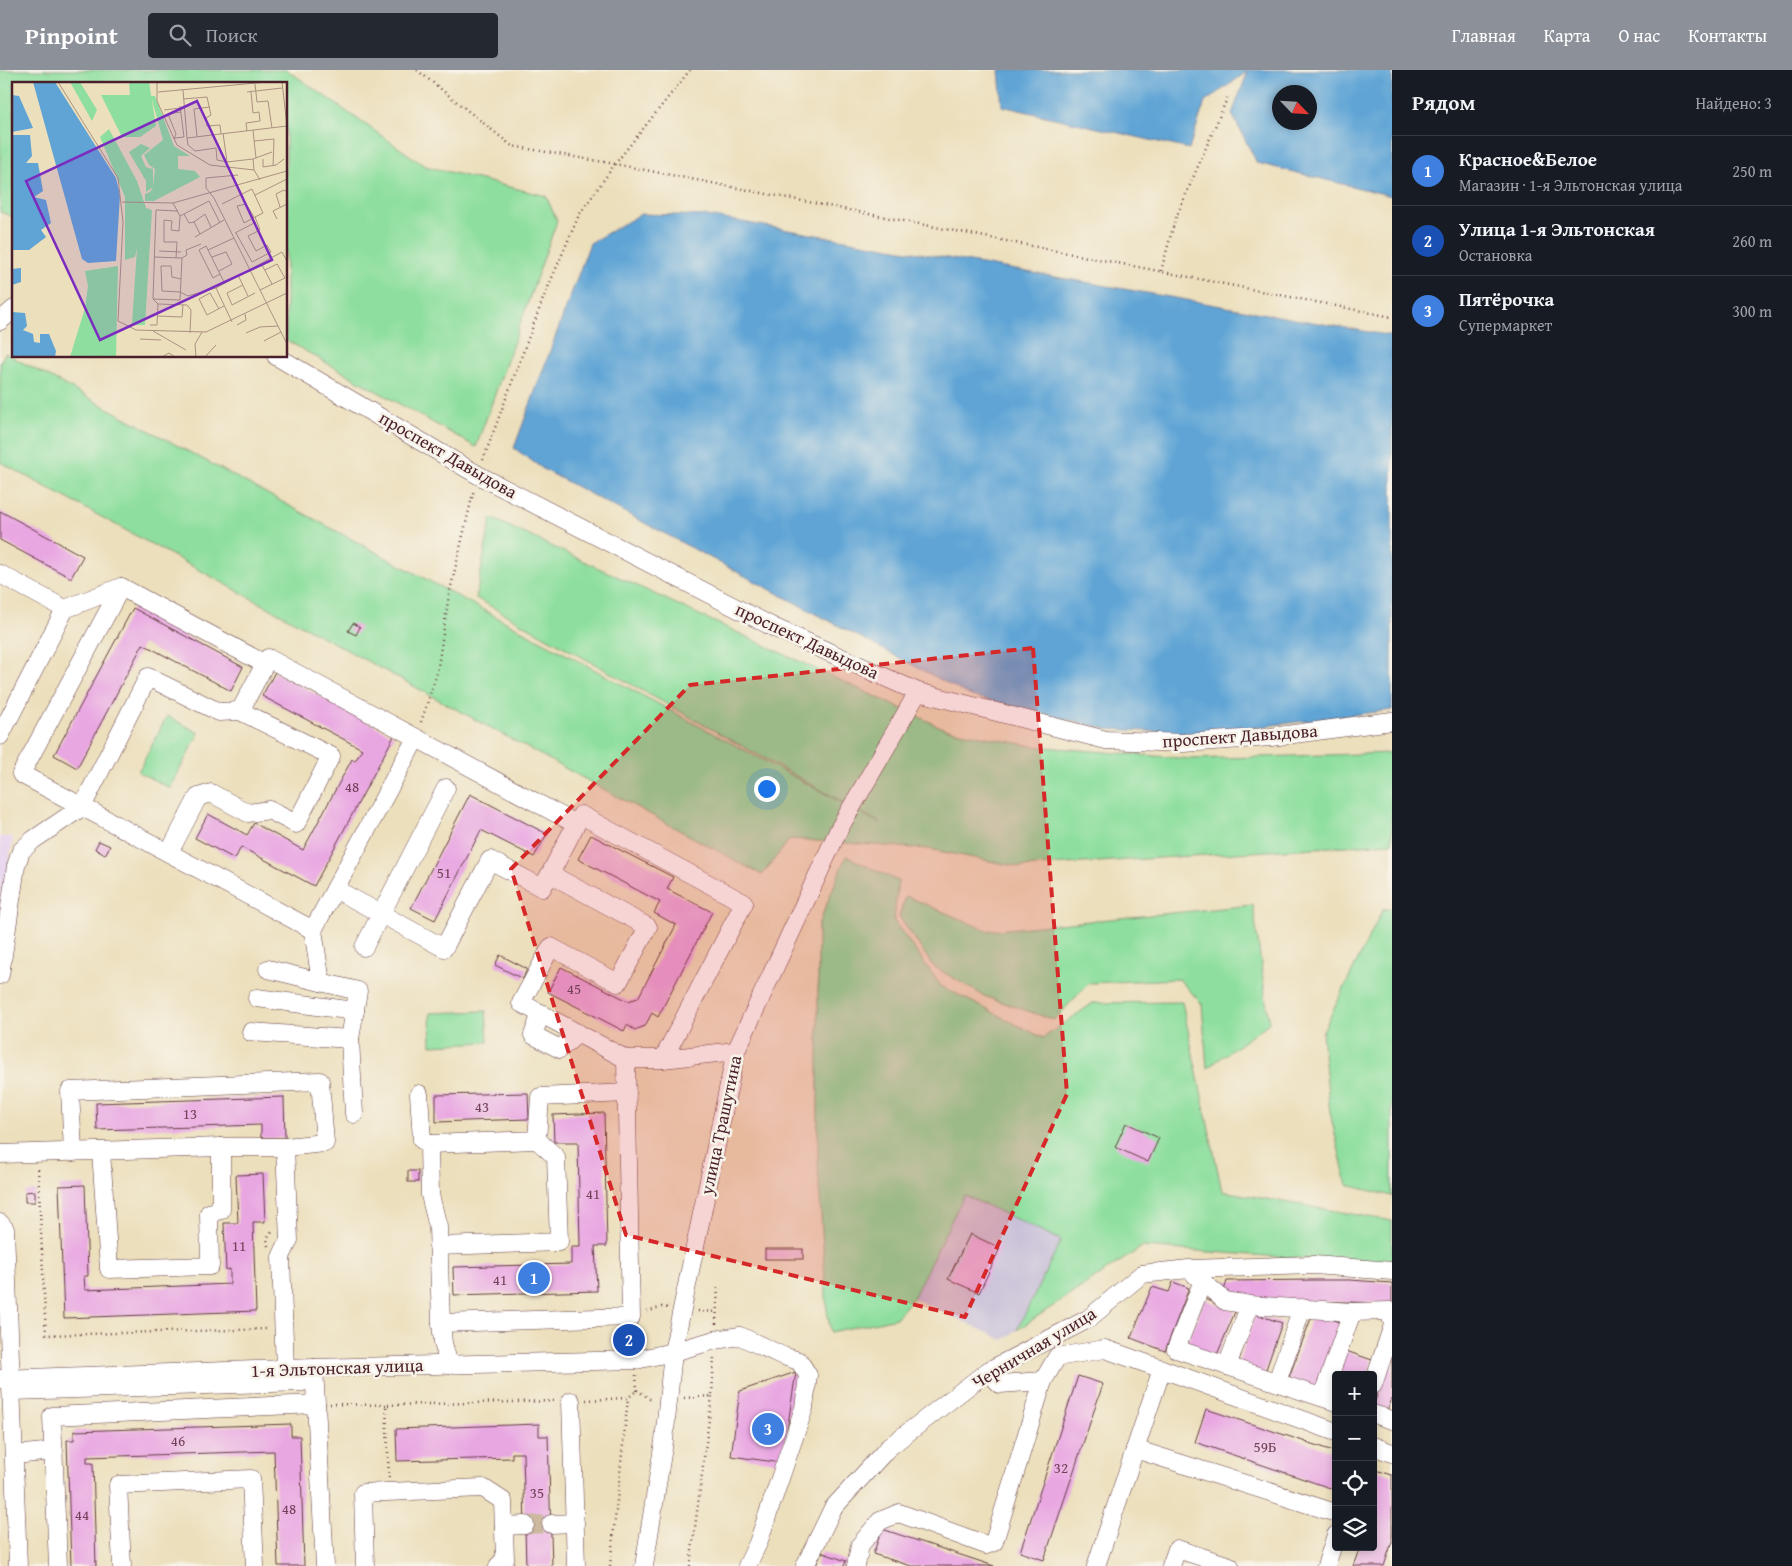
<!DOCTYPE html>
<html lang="ru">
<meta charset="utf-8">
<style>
:root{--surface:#171b24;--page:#242831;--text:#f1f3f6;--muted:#9ea1a6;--line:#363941;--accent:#8c9099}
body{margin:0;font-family:"Gentium Book Plus",serif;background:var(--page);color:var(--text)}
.controls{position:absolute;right:15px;bottom:15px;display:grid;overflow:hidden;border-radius:5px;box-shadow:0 2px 8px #0003}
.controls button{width:45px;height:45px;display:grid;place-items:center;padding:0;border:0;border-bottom:1px solid var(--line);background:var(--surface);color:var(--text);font:25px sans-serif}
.compass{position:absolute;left:1272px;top:15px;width:45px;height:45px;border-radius:50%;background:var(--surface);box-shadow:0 2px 8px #0003;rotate:115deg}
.you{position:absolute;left:766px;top:718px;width:18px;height:18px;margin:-12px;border:4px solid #fff;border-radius:50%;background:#1a73e8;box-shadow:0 0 0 8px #1a73e833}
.badge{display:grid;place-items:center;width:32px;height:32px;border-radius:50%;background:var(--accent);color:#fff;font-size:16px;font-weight:700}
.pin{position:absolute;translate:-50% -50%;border:2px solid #fff;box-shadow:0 1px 5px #0006}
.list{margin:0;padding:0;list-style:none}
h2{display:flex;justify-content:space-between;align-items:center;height:65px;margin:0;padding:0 20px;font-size:21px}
h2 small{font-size:16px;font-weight:400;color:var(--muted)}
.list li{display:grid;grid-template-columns:32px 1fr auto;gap:15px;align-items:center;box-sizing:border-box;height:70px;padding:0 20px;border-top:1px solid var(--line)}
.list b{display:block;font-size:19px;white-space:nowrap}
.list p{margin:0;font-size:16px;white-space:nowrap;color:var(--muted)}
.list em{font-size:16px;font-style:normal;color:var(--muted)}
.icon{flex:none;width:28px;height:28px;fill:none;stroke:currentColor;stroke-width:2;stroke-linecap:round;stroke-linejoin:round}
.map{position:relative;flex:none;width:1392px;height:1496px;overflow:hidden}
header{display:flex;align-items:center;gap:30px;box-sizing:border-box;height:70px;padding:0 25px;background:var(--accent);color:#fff}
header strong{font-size:24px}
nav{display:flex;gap:28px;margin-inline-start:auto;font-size:18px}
.search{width:350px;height:45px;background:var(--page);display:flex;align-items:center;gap:12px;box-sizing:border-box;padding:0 18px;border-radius:5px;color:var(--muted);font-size:19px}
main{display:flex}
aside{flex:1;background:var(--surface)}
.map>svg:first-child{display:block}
.built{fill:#e6d2f0}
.industrial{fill:#c8bfd8}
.green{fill:#8edf9f;stroke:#6c7f65}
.water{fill:#5fa4d5;stroke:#546280;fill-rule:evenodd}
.building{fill:#e9a7e2}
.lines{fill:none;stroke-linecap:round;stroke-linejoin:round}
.minor-tunnel{stroke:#ccb99f;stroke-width:18;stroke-dasharray:18 9;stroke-linecap:butt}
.minor-casing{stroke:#623c41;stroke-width:19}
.path{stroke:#623c41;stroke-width:2.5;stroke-dasharray:1 4;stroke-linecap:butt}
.minor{stroke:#fff;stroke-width:18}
.marked{fill:#d62828;fill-opacity:0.2;stroke:#d62828;stroke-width:4;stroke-dasharray:10 6;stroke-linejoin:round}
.labels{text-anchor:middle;stroke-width:5;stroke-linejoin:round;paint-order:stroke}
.number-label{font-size:15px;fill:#724159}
.street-label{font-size:18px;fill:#4a1f2b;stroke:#f7f3e8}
.inset-road{fill:none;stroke:#ab9282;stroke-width:1}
.view{fill:#7b2cbf;fill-opacity:0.15;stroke:#7b2cbf;stroke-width:2.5}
.inset-edge{fill:none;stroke:#4a1f2b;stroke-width:2.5}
</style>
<header>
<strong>Pinpoint</strong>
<div class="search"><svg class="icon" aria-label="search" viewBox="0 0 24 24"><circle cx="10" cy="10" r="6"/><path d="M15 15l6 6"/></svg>Поиск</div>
<nav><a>Главная</a><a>Карта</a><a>О нас</a><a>Контакты</a></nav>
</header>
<main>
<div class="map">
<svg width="1392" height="1496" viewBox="0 0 1392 1496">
<rect width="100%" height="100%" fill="#f7f3e8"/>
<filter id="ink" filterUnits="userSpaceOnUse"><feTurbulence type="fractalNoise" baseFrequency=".02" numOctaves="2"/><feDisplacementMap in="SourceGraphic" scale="10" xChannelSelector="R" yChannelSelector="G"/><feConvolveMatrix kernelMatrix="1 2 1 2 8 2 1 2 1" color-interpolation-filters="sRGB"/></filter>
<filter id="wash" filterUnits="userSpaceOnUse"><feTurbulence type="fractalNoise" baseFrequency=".0096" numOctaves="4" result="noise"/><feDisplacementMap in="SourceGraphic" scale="20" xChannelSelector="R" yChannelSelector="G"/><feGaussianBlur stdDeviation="1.12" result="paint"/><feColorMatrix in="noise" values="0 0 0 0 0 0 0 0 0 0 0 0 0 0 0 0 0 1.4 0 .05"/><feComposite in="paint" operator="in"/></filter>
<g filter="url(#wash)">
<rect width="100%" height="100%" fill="#ecdfbc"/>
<!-- built -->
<polygon class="built" points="0,767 13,767 0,848"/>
<!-- industrial -->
<polygon class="industrial" points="964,1125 1061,1170 1017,1260 1003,1270 913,1228"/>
<!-- green -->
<g class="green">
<polygon points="0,0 287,0 425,96 546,126 557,151 476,377 286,270 286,14 14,14 14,147 0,142"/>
<polygon points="5,283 880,753 476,528 491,448 945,659 1032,676 1192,689 1392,683 1392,773 1020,797 929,779 790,769 762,805 0,392 0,293"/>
<polygon points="167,646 199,663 170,718 138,702"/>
<polygon points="846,786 898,811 894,851 941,916 1043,968 1093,933 1182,932 1222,1121 1392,1151 1392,1195 1142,1177 1017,1260 1061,1170 964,1125 913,1228 896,1248 831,1262 827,1241 818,1095 818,856"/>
<polygon points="906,826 988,861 1253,835 1269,953 1207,998 1202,934 1179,909 1089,913 1054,950 984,926 933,896 899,846"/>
<polygon points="1383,839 1392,839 1392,1126 1347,1115 1330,1043 1322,963"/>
<polygon points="486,941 488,972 431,975 430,943"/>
</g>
<!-- water -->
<g class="water">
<path d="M999 0H1392V126L1257 93 1232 44 1248 1 1205 32 1189 79 1002 36ZM1280 22H1310V52H1280Z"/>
<polygon points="641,144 708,146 1392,266 1392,640 1203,664 1107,659 971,626 543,399 514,378 590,173"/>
</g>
<g id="blocks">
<!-- building -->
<g class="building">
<polygon points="0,441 83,486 71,508 0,470"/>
<polygon points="133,538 243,597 231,621 143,574 77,698 54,685"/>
<polygon points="353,553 360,557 356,565 348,561"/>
<polygon points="275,602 394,666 314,816 241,777 235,789 195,768 208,744 247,765 254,753 303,780 352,689 355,691 362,679 262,626"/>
<polygon points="470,724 547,764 534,787 481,760 435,850 411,838"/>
<polygon points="591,765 673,807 667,819 712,842 658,947 652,943 645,956 635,960 627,955 624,961 548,922 561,897 628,931 638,928 676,855 654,843 660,832 578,789"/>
<polygon points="99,771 110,776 105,785 95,779"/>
<polygon points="500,885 527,899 523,909 495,895"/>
<polygon points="528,1023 529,1049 436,1052 436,1025"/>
<polygon points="284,1027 285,1068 261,1068 261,1055 97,1060 96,1033"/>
<polygon points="604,1043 607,1176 595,1176 597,1221 454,1225 453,1197 571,1194 571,1177 580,1177 578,1072 554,1072 553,1045"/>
<polygon points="1126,1053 1159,1068 1148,1092 1115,1077"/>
<rect x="408" y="1101" width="10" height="11"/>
<polygon points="263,1104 265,1152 253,1152 256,1241 64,1248 59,1116 85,1115 88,1206 84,1206 85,1220 230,1214 230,1199 226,1200 224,1153 238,1153 236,1105"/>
<polygon points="35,1121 35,1132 25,1132 25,1122"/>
<polygon points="970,1164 1000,1178 979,1223 948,1209"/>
<rect x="765" y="1179" width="38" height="10"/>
<polygon points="1316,1210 1350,1210 1392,1213 1392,1233 1245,1230 1223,1224 1227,1211"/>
<polygon points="1173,1212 1189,1218 1165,1281 1131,1268 1152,1217 1169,1222"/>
<polygon points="1205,1229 1235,1242 1216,1287 1186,1276"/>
<polygon points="1313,1243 1340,1252 1316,1319 1288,1310"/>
<polygon points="1255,1244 1282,1253 1264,1305 1237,1296"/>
<polygon points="1392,1280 1392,1328 1387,1344 1373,1337"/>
<polygon points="1346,1281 1372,1290 1368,1305 1338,1305"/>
<polygon points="796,1302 782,1393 731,1386 740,1321"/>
<polygon points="1078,1306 1103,1314 1044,1490 1020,1482"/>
<polygon points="1206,1339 1336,1382 1336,1420 1195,1372"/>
<polygon points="291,1354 291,1366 300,1366 304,1496 278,1496 274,1381 87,1387 87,1393 93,1393 96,1496 71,1496 67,1370 74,1370 74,1361"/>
<polygon points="539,1354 539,1366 548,1366 552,1496 526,1496 523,1383 512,1383 512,1388 397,1391 396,1359"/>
<polygon points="1373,1399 1392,1405 1392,1472 1384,1496 1353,1496 1360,1477 1373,1477"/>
<polygon points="882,1459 994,1496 911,1496 873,1484"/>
<polygon points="821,1482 846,1491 844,1496 816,1496"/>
</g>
</g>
</g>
<g filter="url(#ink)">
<use href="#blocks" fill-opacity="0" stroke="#623c41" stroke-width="1"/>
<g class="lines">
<!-- minor-tunnel -->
<polyline class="minor-tunnel" points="525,1455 551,1454"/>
<defs>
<g id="minor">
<polyline points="0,251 14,239"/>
<polyline points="276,286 478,405 775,558 918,622 1106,670 1184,673 1271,667 1392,651"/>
<polyline points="0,504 65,539"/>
<polyline points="121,517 21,704 313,860 416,668"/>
<polyline points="240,641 265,594"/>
<polyline points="0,666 65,539 121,517 265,594 268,588 576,754 581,745 744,833 663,989"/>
<polyline points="550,804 576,754"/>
<polyline points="335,819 444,878 490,790 542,818 550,804 648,857 618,913 551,877 521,933 626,989"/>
<polyline points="313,860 321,912 358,921 350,969 354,1044"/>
<polyline points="364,877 446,718"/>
<polyline points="268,899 321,912"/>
<polyline points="0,905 16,796 21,781 33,770 82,737 148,607 219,642 240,641 331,686 296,754 269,740 248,743 211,723 198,727 169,783"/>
<polyline points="257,928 355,941"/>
<polyline points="541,943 533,965 560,979 578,963"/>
<polyline points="251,962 350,969"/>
<polyline points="419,1024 422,1070 429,1074 430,1125 438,1157 441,1253 443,1273 449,1295"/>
<polyline points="429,1074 537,1070 540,1027 627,1023"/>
<polyline points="101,1081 109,1199 210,1196 209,1143 221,1140 221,1077"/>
<polyline points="73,1082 70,1021 320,1011 325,1073 285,1077"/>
<polyline points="0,1084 221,1077 285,1077 289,1170 281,1187 285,1299"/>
<polyline points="0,1153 5,1159 18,1496"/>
<polyline points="438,1176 559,1172 556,1087 537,1070"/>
<polyline points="1195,1205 1225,1231 1250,1235 1352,1242 1390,1241 1392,1251"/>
<polyline points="1202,1213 1176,1279 1336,1332"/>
<polyline points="441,1253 631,1247 626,989 663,989 736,981"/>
<polyline points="1227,1296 1250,1235"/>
<polyline points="314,1298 325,1496"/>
<polyline points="1162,1299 1336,1362"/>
<polyline points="988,1301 1000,1314 1043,1311"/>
<polyline points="0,1309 314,1298 636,1290 673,1282 715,1270 740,1266 783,1286 799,1291 808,1305 804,1338 758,1473 747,1496"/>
<polyline points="1277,1312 1302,1238"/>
<polyline points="1373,1315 1392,1258"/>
<polyline points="12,1321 303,1312"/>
<polyline points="1322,1327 1352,1242"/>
<polyline points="571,1331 576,1496"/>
<polyline points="1373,1344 1392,1350"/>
<polyline points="1373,1376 1392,1383"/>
<polyline points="1135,1379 1336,1443"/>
<polyline points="14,1385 54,1381"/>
<polyline points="551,1454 575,1453"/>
<polyline points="504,1456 525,1455"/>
<polyline points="58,1496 52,1346 316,1334"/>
<polyline points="122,1496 118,1415 251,1409 255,1496"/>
<polyline points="365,1496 363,1423 483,1418 503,1431 505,1489 498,1496"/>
<polyline points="644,1496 664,1371 673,1282 736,981 839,759 918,622"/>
<polyline points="805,1496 833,1438 889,1377 988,1301 1088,1249 1142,1204 1189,1199 1314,1195 1392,1201"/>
<polyline points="856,1496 860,1475 880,1451 899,1443 986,1475 994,1472 1043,1311 1057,1287 1105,1279 1162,1299 1096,1496"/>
<polyline points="1171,1496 1177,1479 1230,1496"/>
<polyline points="1326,1496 1336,1465"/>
</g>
</defs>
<!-- minor casing -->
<use href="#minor" class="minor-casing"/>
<!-- path -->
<g class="path">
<polyline points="417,0 512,76 615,94 1392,247"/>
<polyline points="1161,201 1175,150 1229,24"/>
<polyline points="483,390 543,229 579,145 615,94 690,0"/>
<polyline points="421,652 437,603 449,525 474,419"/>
<polyline points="38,1099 46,1265 269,1259"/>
<polyline points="268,1176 267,1168 272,1161"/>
<polyline points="698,1241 717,1242"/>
<polyline points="647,1242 662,1237 668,1238"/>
<polyline points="716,1254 718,1218"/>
<polyline points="635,1263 636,1275"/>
<polyline points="636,1305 637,1320 650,1329 653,1329"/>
<polyline points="684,1328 712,1326 714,1287"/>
<polyline points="586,1330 628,1328 637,1320"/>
<polyline points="330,1334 386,1335"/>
<polyline points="389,1408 386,1335 556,1331"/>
<polyline points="610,1496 628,1328"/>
<polyline points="690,1496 712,1326"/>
</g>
<!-- minor -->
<use href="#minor" class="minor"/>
</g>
</g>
<!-- marked area -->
<path class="marked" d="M1033 578 1067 1024 965 1247 626 1165 511 799 690 615Z"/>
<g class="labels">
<!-- number labels -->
<g class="number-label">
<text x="352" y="722">48</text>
<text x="444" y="808">51</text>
<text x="574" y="924">45</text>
<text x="482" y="1042">43</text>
<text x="190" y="1049">13</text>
<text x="593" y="1129">41</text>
<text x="239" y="1181">11</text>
<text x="500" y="1215">41</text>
<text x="178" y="1376">46</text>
<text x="1265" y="1382">59Б</text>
<text x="1061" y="1403">32</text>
<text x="537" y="1428">35</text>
<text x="289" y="1444">48</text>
<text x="82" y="1450">44</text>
</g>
<!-- street labels -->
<g class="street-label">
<text transform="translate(448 385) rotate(30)" y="6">проспект Давыдова</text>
<text transform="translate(807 571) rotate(25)" y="6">проспект Давыдова</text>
<text transform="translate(1240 666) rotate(-4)" y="6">проспект Давыдова</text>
<text transform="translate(721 1055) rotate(-78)" y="6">улица Трашутина</text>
<text transform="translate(1034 1278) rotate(-31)" y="6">Черничная улица</text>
<text transform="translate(337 1298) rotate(-2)" y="6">1-я Эльтонская улица</text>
</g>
</g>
<!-- overview -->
<g transform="translate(12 12)">
<rect width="275" height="275" fill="#ecdfbc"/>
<path d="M58 0H68L85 28 80 39ZM117 0H137L144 44 128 55H110L89 13H118ZM139 14H143L162 64 178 74H166V87L183 89 188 95 142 119H133V112L138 110 141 105 134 110V99L117 70 129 62 138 66 129 74 134 85 141 87V104L143 87 137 83 132 73 151 58ZM97 47 125 99 134 126 140 128 133 243H120L125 166 123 175 113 178V115L88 55ZM106 184 104 275H58L73 226 76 204 73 189Z" fill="#8edf9f"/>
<path d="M21 0H43L104 96 108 113 104 179 76 181 70 177ZM0 13 7 14 21 46 0 50ZM0 53H18L20 74 14 81H26L31 109 22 115 34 118 39 141 29 148 34 155 17 168H0ZM9 186V200L0 203V187ZM0 230 13 231 15 244 11 248 21 252 22 260 28 261V252H37L44 269 43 275H0Z" fill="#5fa4d5"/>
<path class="inset-road" d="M46 0 106 96 111 140 106 239 124 248 194 250 275 211M145 0V19L165 63 198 83 242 88 248 98M270 0 275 44M243 2 245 20 256 19 260 46M171 8 175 56M146 10 255 0M235 10 270 6M171 17 195 15 199 33 194 36 195 44 208 43 209 52M152 28 168 26M241 48 244 76M235 49 234 41 248 39 247 30 241 31 239 10M211 51 215 80 205 78 204 66 183 69 176 63 175 56 275 44M185 54 182 27 198 25M163 56 172 55 168 24M162 57 164 52 156 32 169 30M242 59 262 57 261 84M251 77V85L264 83 272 77M215 80 241 77M242 88 241 77 260 70M226 93 194 96V106L202 116 275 262M243 113 275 97M110 120 161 121 275 89M161 121 168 134 197 119 208 141M210 122 240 107 251 131 243 135 248 148 236 154 244 169 255 163 259 170 240 180 224 151M268 125 264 112 272 108 275 110M166 129 144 128 141 217 146 222 175 223 179 228 178 251M172 132 177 141 182 140 188 152M242 135 234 122 225 124 232 141 243 135M265 137 261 129 275 122M182 140 193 132 199 145M223 151 244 140M183 155 212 138M196 168 194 164 187 168 201 196 208 192M147 169 169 170M200 175 214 170 220 182 207 189M164 176 165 160H152V138L160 139 159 148 167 149 168 134M170 176 175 173 174 168 189 162M249 181 260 202M226 193 236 214M169 197 160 195 159 184H149L150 209 168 210 176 214 204 206 270 170 275 179M213 202 196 168 222 156M231 203 215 211 220 223 243 211M204 206 220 240M248 208 273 196 265 182 253 188M141 217 168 218 170 176 142 175M207 227 198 211 187 217 195 233 212 224M146 234 170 235 171 223M138 243H145L146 222M225 243 234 238 233 232M141 249 174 268M234 251 248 245 266 244M128 257 149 258M252 259 269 250M150 275 157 271 163 275M184 275 183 262 190 250M193 275 204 263"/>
<path class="view" d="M185 19 260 178 88 258 14 99Z"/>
<rect width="275" height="275" class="inset-edge"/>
</g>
</svg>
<div class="controls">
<button>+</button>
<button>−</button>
<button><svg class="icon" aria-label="locate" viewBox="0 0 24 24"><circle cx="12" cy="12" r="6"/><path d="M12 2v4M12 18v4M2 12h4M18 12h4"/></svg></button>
<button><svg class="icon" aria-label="layers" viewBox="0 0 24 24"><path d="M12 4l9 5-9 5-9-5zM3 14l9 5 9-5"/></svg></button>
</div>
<svg class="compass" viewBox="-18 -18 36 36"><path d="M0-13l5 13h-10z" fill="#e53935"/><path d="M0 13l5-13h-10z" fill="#9ea1a6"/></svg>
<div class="you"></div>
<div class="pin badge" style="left:534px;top:1208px;background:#3f7fe0">1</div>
<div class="pin badge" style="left:629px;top:1270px;background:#1a4fb4">2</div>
<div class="pin badge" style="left:768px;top:1359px;background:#3f7fe0">3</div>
</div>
<aside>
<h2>Рядом<small>Найдено: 3</small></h2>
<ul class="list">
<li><span class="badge" style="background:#3f7fe0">1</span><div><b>Красное&amp;Белое</b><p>Магазин · 1-я Эльтонская улица</p></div><em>250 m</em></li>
<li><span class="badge" style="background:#1a4fb4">2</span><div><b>Улица 1-я Эльтонская</b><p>Остановка</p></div><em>260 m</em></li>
<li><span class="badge" style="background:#3f7fe0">3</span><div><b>Пятёрочка</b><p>Супермаркет</p></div><em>300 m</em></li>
</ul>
</aside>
</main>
